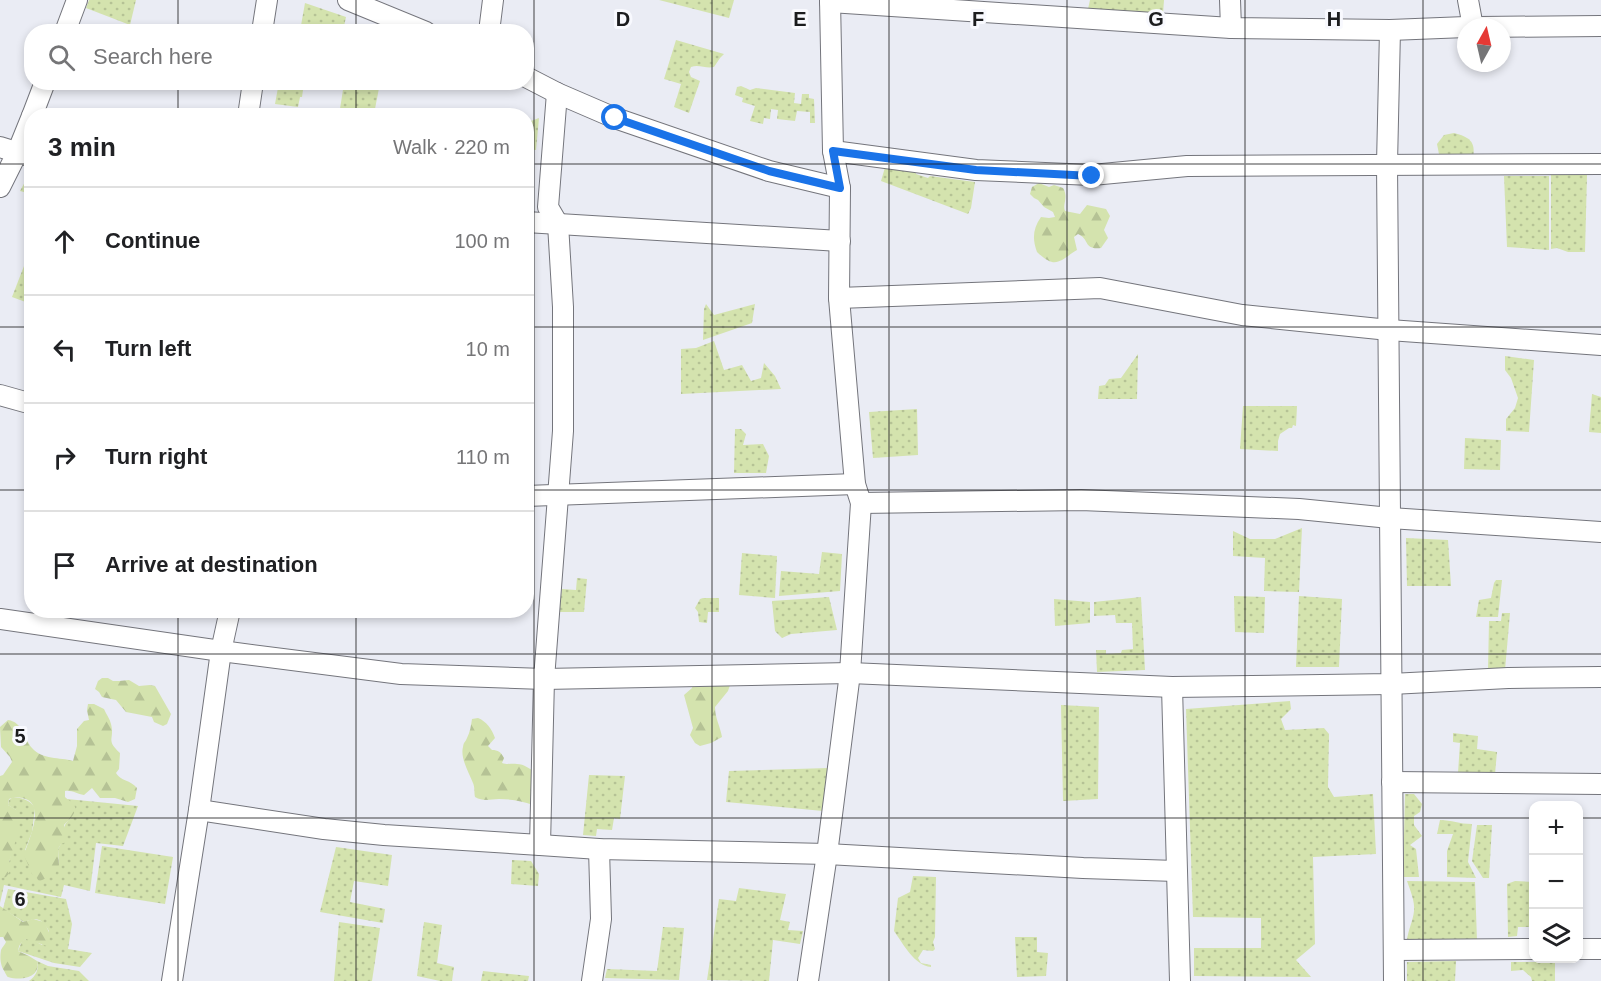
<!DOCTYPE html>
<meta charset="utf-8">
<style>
:root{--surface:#fff;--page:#f6f6f6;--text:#202124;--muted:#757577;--line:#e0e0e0}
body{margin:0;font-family:Helvetica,sans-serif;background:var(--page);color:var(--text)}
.controls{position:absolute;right:18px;bottom:18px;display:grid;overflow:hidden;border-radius:12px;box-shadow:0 3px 9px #0003}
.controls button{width:54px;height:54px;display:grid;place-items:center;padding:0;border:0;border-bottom:2px solid var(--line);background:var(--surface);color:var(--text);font:30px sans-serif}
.compass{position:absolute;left:1457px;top:18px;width:54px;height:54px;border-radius:50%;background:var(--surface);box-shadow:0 3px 9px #0003;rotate:8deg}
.stop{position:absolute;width:18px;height:18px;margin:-14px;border:4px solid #1a73e8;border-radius:50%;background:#fff}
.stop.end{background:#1a73e8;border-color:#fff;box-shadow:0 2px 6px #0008}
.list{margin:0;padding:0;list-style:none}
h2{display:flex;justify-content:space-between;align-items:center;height:78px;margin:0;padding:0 24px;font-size:26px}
h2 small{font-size:20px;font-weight:400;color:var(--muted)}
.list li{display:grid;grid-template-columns:39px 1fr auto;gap:18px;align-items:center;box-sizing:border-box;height:108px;padding:0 24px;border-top:2px solid var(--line)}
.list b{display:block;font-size:22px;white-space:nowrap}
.list em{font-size:20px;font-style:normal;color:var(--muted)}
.icon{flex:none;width:33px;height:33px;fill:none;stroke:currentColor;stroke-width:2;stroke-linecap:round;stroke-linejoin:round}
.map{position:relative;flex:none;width:1601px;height:981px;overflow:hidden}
.search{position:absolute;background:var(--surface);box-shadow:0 3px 9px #0003;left:24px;top:24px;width:510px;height:66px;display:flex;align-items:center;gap:15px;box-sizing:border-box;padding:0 21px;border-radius:24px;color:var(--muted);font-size:22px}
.panel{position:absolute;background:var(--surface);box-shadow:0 3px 9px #0003;left:24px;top:108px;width:510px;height:510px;border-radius:24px}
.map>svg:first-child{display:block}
.grass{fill:url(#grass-dots)}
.forest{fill:url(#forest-firs)}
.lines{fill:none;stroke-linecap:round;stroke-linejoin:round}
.street-casing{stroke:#74757c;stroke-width:22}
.street{stroke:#fff;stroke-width:20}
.route{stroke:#1a73e8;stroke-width:8}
.grid{fill:none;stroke:#1b1c1e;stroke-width:1.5;stroke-opacity:0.55}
.grid-label{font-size:20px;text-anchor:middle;font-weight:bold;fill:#1b1c1e;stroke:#f8f9fe;stroke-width:6;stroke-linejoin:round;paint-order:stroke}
</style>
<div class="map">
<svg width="1601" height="981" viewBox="0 0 1601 981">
<defs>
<pattern id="grass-dots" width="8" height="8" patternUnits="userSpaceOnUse" patternTransform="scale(1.5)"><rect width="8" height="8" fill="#d4e3ae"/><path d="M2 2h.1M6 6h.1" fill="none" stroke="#b5c295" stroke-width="1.8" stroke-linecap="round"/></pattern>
<pattern id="forest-firs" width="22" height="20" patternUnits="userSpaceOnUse" patternTransform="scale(1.5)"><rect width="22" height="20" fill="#d4e3ae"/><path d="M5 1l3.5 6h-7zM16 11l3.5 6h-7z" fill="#b5c295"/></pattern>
</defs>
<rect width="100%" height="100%" fill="#eaecf4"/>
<!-- grass -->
<g class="grass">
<polygon points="89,0 136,0 130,25 86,8"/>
<polygon points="659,0 734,0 729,18"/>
<polygon points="1090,0 1164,0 1163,14 1088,9"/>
<polygon points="305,3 346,17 343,31 300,31"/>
<path d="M676 40 724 54 720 58 714 67C706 69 699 64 691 67L689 72 691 77 700 81 689 113 674 107 681 84 664 79Z"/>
<polygon points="279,82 304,83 302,97 300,97 298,107 275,104"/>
<polygon points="344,83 380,83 374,114 340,109"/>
<polygon points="741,86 750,90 756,88 795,93 794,103 801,104 802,94 809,94 809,98 814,99 815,123 810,123 810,112 797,111 795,121 777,119 778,110 771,109 770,119 764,118 763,124 750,121 755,106 742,102 743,98 735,95 737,87"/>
<polygon points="539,118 536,150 527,149 527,120 531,121"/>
<path d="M1454 133C1469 137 1476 141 1473 158L1446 162 1439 154 1437 144 1444 135Z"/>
<polygon points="886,164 916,169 916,174 928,178 930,176 975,182 971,208 968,214 881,181"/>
<polygon points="31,171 31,194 20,191"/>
<polygon points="1551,175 1587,175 1585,252 1568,252 1557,248 1551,249"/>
<polygon points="1504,176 1549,176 1549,250 1507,247"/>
<polygon points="31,248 31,304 12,297"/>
<polygon points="706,304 714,315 755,304 752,323 703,340 704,309"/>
<polygon points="714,341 724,370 742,365 751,381 761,378 764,363 775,376 781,389 681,394 681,349 696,348"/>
<polygon points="1138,354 1137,399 1098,399 1099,386 1105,385 1109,379 1121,378"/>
<polygon points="1505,356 1534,360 1529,432 1506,431 1506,419 1515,408 1518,398 1511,378 1505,370"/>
<polygon points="1592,394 1601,397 1601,433 1589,432"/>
<polygon points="1243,406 1297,406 1296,426 1293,425 1292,428 1289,428 1280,434 1278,441 1278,451 1240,449"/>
<polygon points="917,409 918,455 873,458 869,412"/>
<polygon points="735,429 741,429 746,434 743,445 763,444 769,456 766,473 734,473"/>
<polygon points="1465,438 1501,440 1500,470 1464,469"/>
<polygon points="1302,528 1299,592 1264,591 1265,558 1233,556 1233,531 1250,539 1275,539"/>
<polygon points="1406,538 1448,540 1451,586 1407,586"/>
<polygon points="822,552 842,554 840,591 779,596 781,571 819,574"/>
<polygon points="742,553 777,556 775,598 739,595"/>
<polygon points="577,578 587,579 584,612 559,612 562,589 576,590"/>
<polygon points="1496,580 1502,580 1498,617 1476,617 1479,600 1491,598 1494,583"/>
<polygon points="1234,596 1265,597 1264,633 1235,632"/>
<polygon points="1299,596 1342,599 1339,667 1296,667"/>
<polygon points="829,597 837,630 791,634 782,638 775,631 772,601"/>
<polygon points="1141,597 1145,670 1097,672 1096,650 1106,650 1106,654 1121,653 1122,650 1133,649 1132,623 1116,623 1115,615 1094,616 1094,602"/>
<polygon points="703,598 719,598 719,612 708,612 707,623 699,622 698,612 695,608 700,599"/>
<polygon points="1054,599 1090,602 1090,623 1055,626"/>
<polygon points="1502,613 1510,613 1505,670 1488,670 1489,621 1501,621"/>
<polygon points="1290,701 1291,709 1281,719 1285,730 1324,728 1329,734 1328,787 1334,797 1373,794 1376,854 1313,857 1315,944 1296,960 1311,977 1194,976 1194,948 1261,948 1261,918 1193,917 1186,709"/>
<polygon points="1061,705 1099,707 1098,799 1063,801"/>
<polygon points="1453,733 1478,736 1477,749 1497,752 1495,774 1458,773 1460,743 1453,742"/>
<polygon points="828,768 823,811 726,802 729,771"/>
<polygon points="589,775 625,776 620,819 614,818 612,830 597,829 596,836 583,835"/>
<polygon points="1405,794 1414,794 1422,804 1420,812 1414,816 1414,825 1422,836 1410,845 1416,849 1419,877 1403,877"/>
<path d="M13 797C23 798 30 800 35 808L32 832 25 850 59 865 58 849C66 838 59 827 71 818L67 799 138 806 123 846 96 843 90 891 64 885 61 897 4 885 0 903V878L9 862 17 830 16 810 8 805 9 800Z"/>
<path d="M1440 820C1452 820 1459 824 1472 824L1468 862 1476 878 1447 877V851L1453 834H1437Z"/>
<polygon points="1477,825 1492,825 1489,878 1483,878 1472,861"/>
<polygon points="102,846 173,857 165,904 95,893"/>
<polygon points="336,847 392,855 388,886 354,881 350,902 385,909 383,923 320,912"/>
<polygon points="512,860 531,861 539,874 538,886 511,884"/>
<path d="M913 876 936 877 935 937 933 942 935 949 933 951 923 950 918 958 921 963 931 965V967C914 965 904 945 894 931L898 898 910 892Z"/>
<path d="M1407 881 1475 882 1477 941 1407 940C1408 930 1413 921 1414 911 1415 901 1410 890 1407 881Z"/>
<polygon points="1515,881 1533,882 1533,938 1530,938 1529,927 1518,927 1517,936 1508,937 1507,884"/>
<polygon points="739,888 786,894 780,920 790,922 788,930 803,931 800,944 773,940 769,981 707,980 719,899 736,901"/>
<path d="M8 889 66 899 72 924 68 949 92 953 80 967 54 963 18 951 22 941 26 939H31L42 945 49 931C41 918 38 917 24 922L3 909Z"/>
<polygon points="339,922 380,928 372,981 334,981"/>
<polygon points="424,922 442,925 437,963 454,967 452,981 440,981 417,976"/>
<polygon points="663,927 684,928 679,980 605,978 607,969 657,971"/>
<polygon points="1015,937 1037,937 1037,952 1048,953 1046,976 1017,977"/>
<path d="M37 961 48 966 79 971 89 981H29C36 976 39 970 37 961Z"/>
<polygon points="1456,961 1455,981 1407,981 1407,962"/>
<polygon points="1511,962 1555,962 1555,981 1532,981 1531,977 1523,970 1511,971"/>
<polygon points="483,971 529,976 528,981 481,981"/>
</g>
<!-- forest -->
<g class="forest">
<path d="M1039 183 1049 187 1054 185 1063 188C1069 198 1062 204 1065 211L1080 214 1087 205 1106 209 1110 216 1104 230 1108 238 1101 248C1083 250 1090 239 1078 234L1074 237 1077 250C1059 261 1056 270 1037 252 1032 239 1033 228 1041 217L1049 218 1055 217 1053 212 1044 207 1038 200 1034 198 1030 194 1032 187Z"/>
<polygon points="102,678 108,678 113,681 119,681 129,680 139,686 150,685 155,686 171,714 167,724 163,726 154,722 152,717 126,712 116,700 102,697 99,692 95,689 98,681"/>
<path d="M731 682 728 691 715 707C715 718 720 726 722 737L711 743 700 746 695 743 690 735 693 728 684 695 692 688 693 683Z"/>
<path d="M88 704H94L104 709C106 714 110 719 111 724 115 740 105 739 120 753L119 769 116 773C120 781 131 780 137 788L135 799 128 802 115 798H100L92 788 84 795C77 794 72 790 65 791V797C67 799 70 801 73 803 80 812 68 820 64 825L66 835V842L61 844 58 849 59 865 55 874 40 881 32 874 24 855C28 841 44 810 28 800 22 797 15 796 9 799L8 805C11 807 14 808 16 810 23 820 13 852 9 862 12 868 10 872 6 877L0 878V776L3 775 12 762 10 757 1 747 0 727 8 720C23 722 24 739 32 748 42 760 60 757 73 761L77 746V729L84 721 89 720 87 710Z"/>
<path d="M478 718C486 721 492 729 495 738L488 746 492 750C498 750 501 752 504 758L502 763C508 765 511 763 517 764 524 764 530 769 535 772L533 805C522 801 511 799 499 799 490 799 484 802 475 797 474 792 475 788 473 783 469 773 460 758 463 747 464 741 465 743 467 738 470 732 471 726 472 719Z"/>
<path d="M0 906 23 922 33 919 44 922C49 931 52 936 47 946L26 939C21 942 19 945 18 951L29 956 37 961C41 978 21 981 8 977 7 977 4 970 3 969 0 963 0 956 1 950 2 947 5 945 6 942L3 937H0Z"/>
</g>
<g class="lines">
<defs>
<g id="street">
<polyline points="348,0 426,32"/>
<polyline points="1230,0 1231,28"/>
<polyline points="1468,0 1473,27"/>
<polyline points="830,2 1231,28 1390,30 1466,27"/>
<polyline points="1480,27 1601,26"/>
<polyline points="1390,30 1387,164 1394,981"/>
<polyline points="65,32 77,0"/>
<polyline points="262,32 267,0"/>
<polyline points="489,32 493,0"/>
<polyline points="526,77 557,93 615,118 769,171 840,188"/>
<polyline points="32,116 45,82"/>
<polyline points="248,116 253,82"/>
<polyline points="0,147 32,157"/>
<polyline points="833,151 976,170 1092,175 1187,166 1601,164"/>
<polyline points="0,187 17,153 32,116"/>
<polyline points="526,222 840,241"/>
<polyline points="839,298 1100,288 1242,315 1389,330 1601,345"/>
<polyline points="0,395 32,404"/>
<polyline points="526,496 855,484"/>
<polyline points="861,503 1081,500 1299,509 1390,518 1601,532"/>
<polyline points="0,619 221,651 401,674 544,679 850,673 1172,687 1391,684 1508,678 1601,677"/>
<polyline points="1172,687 1180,981"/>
<polyline points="1392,782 1601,784"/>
<polyline points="199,810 324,829 384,835 540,845 599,849 827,854 1083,868 1176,871"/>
<polyline points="540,845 544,679 563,431 563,307 558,224 548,207 557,93"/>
<polyline points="1578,949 1601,949"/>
<polyline points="1394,950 1534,949"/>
<polyline points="172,981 199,810 221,651 230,610"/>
<polyline points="592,981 601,919 599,849"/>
<polyline points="808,981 827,854 850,673 861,503 855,484 839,298 840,188 833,151 830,0"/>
</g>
</defs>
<!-- street casing -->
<use href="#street" class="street-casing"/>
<!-- street -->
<use href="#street" class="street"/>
</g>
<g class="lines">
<!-- route -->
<polyline class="route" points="615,118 769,171 840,188 833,151 976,170 1092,176"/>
</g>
<!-- grid -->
<path class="grid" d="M178 0V32M356 0V32M534 0V981M712 0V981M889 0V981M1067 0V981M1245 0V981M1423 0V981M178 82V116M356 82V116M0 164H32M526 164H1601M0 327H32M526 327H1601M0 490H32M526 490H1601M178 610V981M356 610V981M0 654H1601M0 818H1534M1578 818H1601"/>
<g class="grid-label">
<text x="623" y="26">D</text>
<text x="800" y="26">E</text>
<text x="978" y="26">F</text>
<text x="1156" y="26">G</text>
<text x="1334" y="26">H</text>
<text x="20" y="743">5</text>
<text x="20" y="906">6</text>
</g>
</svg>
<div class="controls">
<button>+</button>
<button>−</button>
<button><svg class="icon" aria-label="layers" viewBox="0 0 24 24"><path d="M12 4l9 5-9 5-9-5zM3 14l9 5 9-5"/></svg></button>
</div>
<svg class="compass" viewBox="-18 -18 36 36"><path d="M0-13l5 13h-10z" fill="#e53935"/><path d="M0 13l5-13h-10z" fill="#757577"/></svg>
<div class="stop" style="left:615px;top:118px"></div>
<div class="stop end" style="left:1092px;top:176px"></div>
<div class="search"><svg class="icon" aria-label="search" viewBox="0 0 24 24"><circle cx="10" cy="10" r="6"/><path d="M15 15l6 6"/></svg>Search here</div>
<section class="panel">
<h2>3 min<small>Walk · 220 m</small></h2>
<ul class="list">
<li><svg class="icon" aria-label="ahead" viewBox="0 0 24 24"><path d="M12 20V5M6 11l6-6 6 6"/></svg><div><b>Continue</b></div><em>100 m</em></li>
<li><svg class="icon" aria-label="left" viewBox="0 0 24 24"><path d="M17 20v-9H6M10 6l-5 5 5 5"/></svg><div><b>Turn left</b></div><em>10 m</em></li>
<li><svg class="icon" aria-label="right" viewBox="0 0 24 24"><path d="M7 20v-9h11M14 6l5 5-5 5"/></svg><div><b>Turn right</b></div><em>110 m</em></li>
<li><svg class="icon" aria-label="arrive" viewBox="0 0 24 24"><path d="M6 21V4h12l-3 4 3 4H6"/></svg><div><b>Arrive at destination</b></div></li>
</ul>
</section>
</div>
